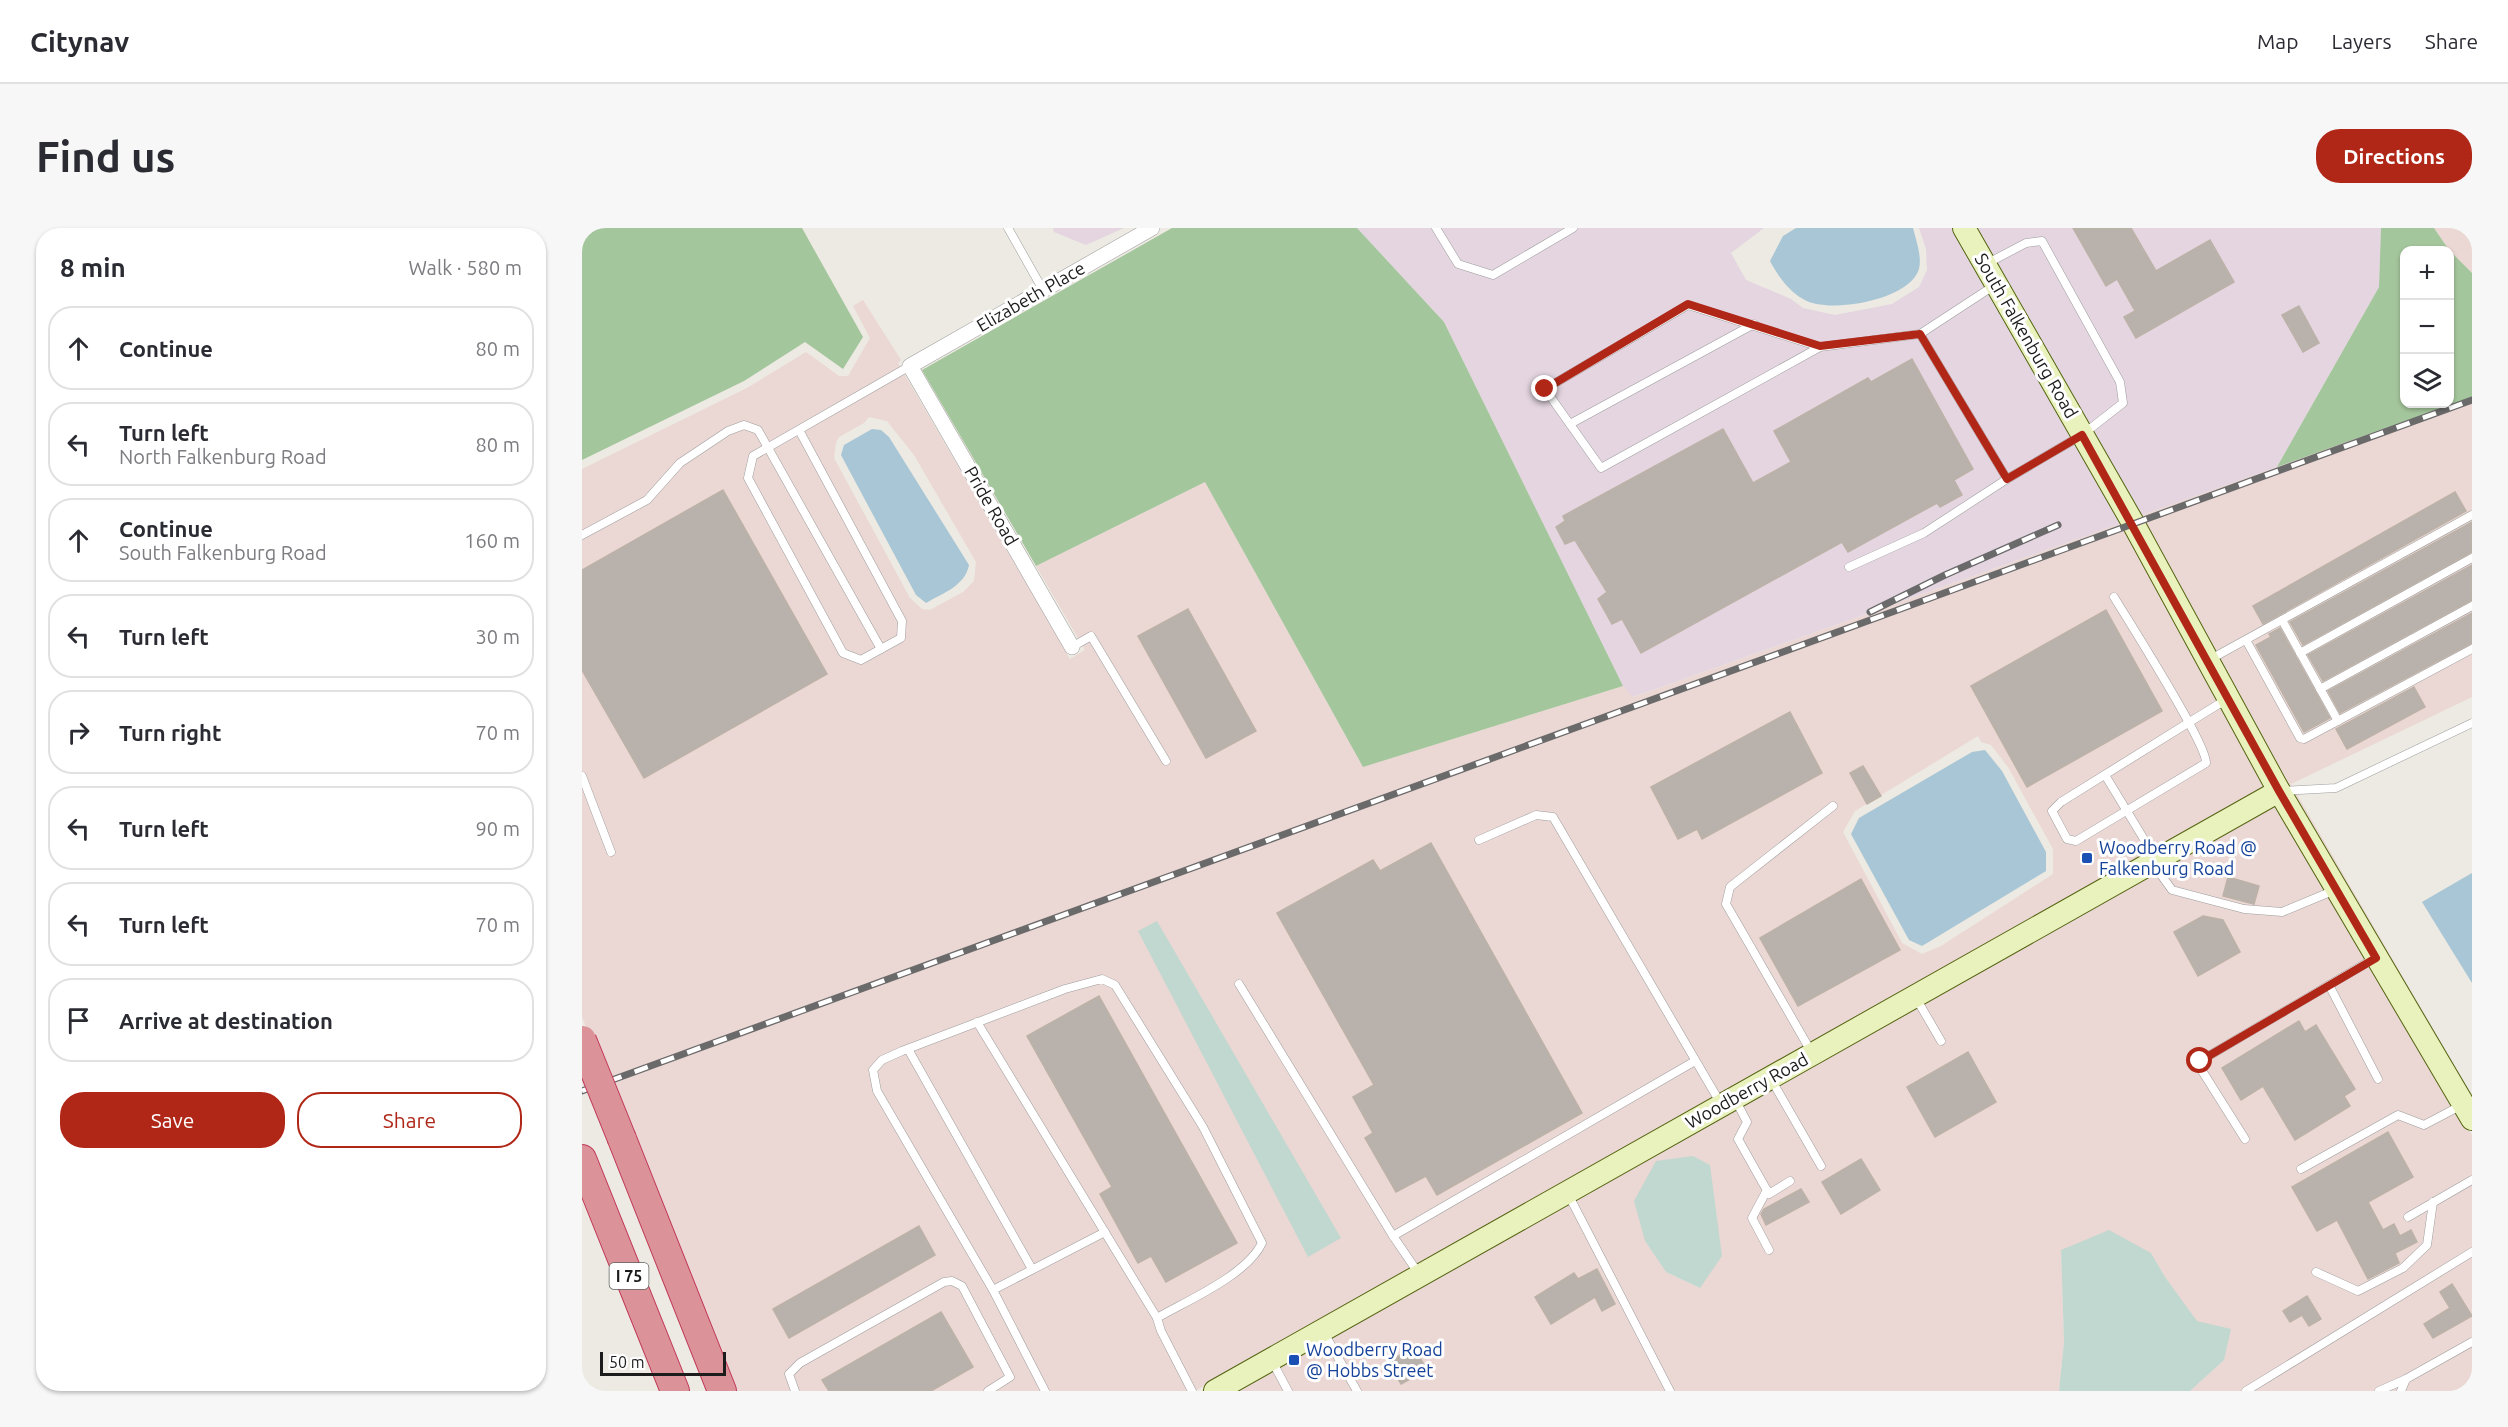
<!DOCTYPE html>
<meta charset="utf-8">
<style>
:root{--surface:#fff;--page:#f7f7f7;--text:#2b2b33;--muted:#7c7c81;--line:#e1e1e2;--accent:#b02718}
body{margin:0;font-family:Ubuntu,sans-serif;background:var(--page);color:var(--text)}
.controls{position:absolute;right:18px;top:18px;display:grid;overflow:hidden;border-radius:12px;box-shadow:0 2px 4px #0004}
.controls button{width:54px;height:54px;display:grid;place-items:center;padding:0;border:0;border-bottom:2px solid var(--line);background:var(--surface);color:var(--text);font:30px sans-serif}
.scale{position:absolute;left:18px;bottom:15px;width:126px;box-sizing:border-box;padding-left:6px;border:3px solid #1c1c1c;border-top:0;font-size:16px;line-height:21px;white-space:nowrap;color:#1c1c1c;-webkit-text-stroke:4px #fff;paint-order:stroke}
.stop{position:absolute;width:18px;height:18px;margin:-14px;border:4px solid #b02718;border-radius:50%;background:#fff}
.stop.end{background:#b02718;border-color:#fff;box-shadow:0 2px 6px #0008}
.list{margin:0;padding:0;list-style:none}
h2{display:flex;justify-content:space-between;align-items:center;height:78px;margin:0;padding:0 24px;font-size:26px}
h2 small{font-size:20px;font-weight:400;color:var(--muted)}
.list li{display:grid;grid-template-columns:39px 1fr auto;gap:18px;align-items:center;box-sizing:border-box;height:84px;margin:0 12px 12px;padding:0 12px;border:2px solid var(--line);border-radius:24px}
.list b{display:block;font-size:22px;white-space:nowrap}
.list p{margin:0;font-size:20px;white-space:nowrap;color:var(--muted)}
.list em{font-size:20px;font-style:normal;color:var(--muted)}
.actions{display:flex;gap:12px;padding:18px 24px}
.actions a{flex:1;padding:14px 0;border:2px solid var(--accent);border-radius:24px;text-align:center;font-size:21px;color:var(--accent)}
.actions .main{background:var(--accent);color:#fff}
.icon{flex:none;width:33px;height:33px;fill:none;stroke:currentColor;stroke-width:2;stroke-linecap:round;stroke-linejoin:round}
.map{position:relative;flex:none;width:1890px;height:1163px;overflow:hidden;border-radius:24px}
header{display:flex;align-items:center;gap:36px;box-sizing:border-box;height:84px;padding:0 30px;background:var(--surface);border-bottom:2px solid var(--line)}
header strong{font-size:28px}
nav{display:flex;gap:33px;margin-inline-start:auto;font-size:21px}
.intro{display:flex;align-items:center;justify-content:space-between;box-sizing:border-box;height:144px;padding:0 36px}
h1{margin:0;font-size:42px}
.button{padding:15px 27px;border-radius:24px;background:var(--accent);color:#fff;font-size:21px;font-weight:700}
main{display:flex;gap:36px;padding:0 36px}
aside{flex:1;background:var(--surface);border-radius:24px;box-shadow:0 2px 4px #0004}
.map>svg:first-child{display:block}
.commercial{fill:#ebd7d3;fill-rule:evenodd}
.industrial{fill:#e4d5e0}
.forest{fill:#a4c69c}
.wetland{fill:#c1d8d0}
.water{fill:#a8c6d5}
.building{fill:#b9b2ac;stroke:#bcb2a7;stroke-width:1.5}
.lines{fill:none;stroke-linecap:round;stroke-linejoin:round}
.lane-casing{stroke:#9d9d9d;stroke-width:9}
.street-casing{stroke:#9d9d9d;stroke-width:16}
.secondary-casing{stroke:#536411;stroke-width:24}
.highway-casing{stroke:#c13959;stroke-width:30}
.lane{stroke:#fff;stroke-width:8}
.street{stroke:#fff;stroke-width:15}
.secondary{stroke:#e9f1bc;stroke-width:22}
.highway{stroke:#db9399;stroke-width:28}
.rail-casing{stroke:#6a6a6a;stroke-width:7}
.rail{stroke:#fff;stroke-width:4.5;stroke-dasharray:14;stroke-linecap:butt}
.highway-bridge-casing{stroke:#c13959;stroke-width:30;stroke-linecap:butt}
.highway-bridge{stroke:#db9399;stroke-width:28}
.route{stroke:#b02718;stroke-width:8}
.transit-dot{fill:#1a4fb4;stroke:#fff;stroke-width:2}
.labels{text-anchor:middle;stroke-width:6;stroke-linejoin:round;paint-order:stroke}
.shield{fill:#fff;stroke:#606060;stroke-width:1.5}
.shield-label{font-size:16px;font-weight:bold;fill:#1c1c1c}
.street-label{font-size:18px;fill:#1c1c1c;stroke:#fff}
.transit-label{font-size:18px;fill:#164399;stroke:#fff;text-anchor:start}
</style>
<header>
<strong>Citynav</strong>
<nav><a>Map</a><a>Layers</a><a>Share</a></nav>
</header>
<div class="intro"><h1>Find us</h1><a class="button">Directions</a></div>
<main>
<aside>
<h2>8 min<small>Walk · 580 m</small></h2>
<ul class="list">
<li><svg class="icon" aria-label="ahead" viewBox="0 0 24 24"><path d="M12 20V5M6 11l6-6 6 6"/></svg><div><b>Continue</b></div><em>80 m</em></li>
<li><svg class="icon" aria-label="left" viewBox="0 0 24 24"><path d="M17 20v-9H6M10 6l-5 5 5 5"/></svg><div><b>Turn left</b><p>North Falkenburg Road</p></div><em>80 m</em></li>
<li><svg class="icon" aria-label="ahead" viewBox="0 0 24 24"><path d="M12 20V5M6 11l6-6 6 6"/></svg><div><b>Continue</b><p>South Falkenburg Road</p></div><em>160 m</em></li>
<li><svg class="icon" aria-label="left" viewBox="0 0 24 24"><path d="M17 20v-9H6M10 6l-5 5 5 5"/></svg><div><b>Turn left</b></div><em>30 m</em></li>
<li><svg class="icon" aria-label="right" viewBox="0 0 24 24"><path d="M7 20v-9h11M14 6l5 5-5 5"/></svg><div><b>Turn right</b></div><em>70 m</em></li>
<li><svg class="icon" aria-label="left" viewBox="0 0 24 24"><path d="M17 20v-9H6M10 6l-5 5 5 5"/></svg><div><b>Turn left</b></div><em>90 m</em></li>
<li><svg class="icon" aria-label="left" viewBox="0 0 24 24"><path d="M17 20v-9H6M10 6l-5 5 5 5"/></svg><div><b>Turn left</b></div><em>70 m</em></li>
<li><svg class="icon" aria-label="arrive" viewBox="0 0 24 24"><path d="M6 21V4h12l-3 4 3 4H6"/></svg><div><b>Arrive at destination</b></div></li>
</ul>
<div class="actions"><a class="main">Save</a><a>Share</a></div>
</aside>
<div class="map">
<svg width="1890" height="1163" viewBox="0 0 1890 1163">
<rect width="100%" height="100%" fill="#eceae2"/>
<!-- commercial -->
<g class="commercial">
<polygon points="1852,0 1890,0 1890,45 1868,24"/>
<path d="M281 72 319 132 316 135 488 431 503 422 454 338 623 254 781 539 1041 458 1052 469 1540 295 1684 559 613 1163H150L0 789V241L165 160 224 124 257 148H266L288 110 271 78ZM287 189 305 193 332 227 394 334 392 353 381 364 348 382 340 381 328 370 252 230 254 214 257 209 282 195ZM1396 508 1399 514 1409 517 1426 539 1471 621V646L1359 718 1340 726 1320 715 1261 604 1273 583Z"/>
<polygon points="1890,169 1890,469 1709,556 1890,868 1890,873 1704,559 1557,288"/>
<path d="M1694 576 1890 907V1163H1608L1642 1132 1583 1049 1569 1025 1479 1022 1482 1114 1477 1163H653ZM1063 1013 1118 1060 1084 1044Z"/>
</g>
<!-- industrial -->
<g class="industrial">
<polygon points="471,0 542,0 504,17 472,4"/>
<polygon points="775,0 1182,0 1149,25 1164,52 1209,71 1221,80 1253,87 1310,76 1337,59 1345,42 1344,21 1337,0 1372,0 1540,295 1051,469 1041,458 862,94"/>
<polygon points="1393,0 1799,0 1797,59 1695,239 1557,288"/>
</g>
<!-- forest -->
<g class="forest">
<polygon points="0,0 220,0 281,109 261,141 223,114 162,153 0,232"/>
<polygon points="590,0 775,0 862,94 1041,458 781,539 623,254 454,338 340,142"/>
<polygon points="1799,0 1852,0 1867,22 1822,22 1822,176 1868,176 1868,23 1890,45 1890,169 1695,239 1797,59"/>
</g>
<!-- wetland -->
<g class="wetland">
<polygon points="575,693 759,1010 726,1029 556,703"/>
<polygon points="1111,928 1128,937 1140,1028 1118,1060 1084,1044 1063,1013 1052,973 1074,933"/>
<polygon points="1527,1002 1569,1025 1583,1049 1615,1093 1649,1101 1642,1132 1608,1163 1477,1163 1482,1114 1479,1022"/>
</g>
<!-- water -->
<g class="water">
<path d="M1214 0H1331C1334 12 1340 28 1337 41 1328 72 1246 87 1221 71 1206 62 1196 48 1188 33L1201 8Z"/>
<path d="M290 201 299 202 307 209 387 337C383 358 361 365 344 375L334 367 259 227 262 217Z"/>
<polygon points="1403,522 1420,543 1464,624 1464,643 1340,718 1327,712 1269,606 1277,590 1390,524"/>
<polygon points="1890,645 1890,755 1840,674"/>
</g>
<!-- building -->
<g class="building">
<polygon points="1491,0 1549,0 1574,43 1628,12 1652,54 1554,110 1542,89 1553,83 1535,51 1524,58"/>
<polygon points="1717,78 1737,115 1721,124 1700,87"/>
<polygon points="1330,131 1391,241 1372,252 1380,267 1358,279 1355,275 1266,324 1260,314 1059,425 1040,391 1030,396 1016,371 1025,364 993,312 983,316 974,299 983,293 981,288 1141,201 1171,255 1209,234 1192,203 1286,150 1289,154"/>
<polygon points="141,262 245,446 62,550 0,442 0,342"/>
<polygon points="1873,264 1884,283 1681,396 1671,378"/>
<polygon points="1890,294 1890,324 1721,417 1708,394"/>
<polygon points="1890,337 1890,372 1741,453 1726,427"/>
<polygon points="606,381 674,503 624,530 556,408"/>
<polygon points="1524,382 1580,483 1445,559 1389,458"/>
<polygon points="1890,385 1890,415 1758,485 1746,463"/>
<polygon points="1698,400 1748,490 1722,504 1674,417 1689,409 1687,406"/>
<polygon points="1832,459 1843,479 1765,521 1754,501"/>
<polygon points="1208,484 1240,545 1120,611 1115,601 1096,611 1069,559"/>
<polygon points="1281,538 1299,568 1285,576 1268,545"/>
<polygon points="849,615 1000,885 855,967 844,948 814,964 783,910 791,905 771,869 792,857 695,685 791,632 798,643"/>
<polygon points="1646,649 1677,658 1672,676 1641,668"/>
<polygon points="1279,651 1318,722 1216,778 1178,710"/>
<polygon points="1621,688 1641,692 1658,724 1616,748 1592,704"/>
<polygon points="517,768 655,1015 584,1054 569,1028 556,1035 518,966 530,959 445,808"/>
<polygon points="1717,793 1723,804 1734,797 1773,861 1762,868 1768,878 1713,912 1681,858 1659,872 1640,840"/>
<polygon points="1386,824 1414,874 1353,909 1325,859"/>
<polygon points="1806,904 1831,949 1786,974 1801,1002 1812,996 1818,1008 1829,1002 1835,1014 1813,1025 1817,1035 1786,1051 1755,992 1735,1003 1710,959"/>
<polygon points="1279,931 1298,962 1259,986 1240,954"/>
<polygon points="1219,961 1227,974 1184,997 1179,986 1182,981"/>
<polygon points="337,998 353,1027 207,1110 191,1081"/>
<polygon points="1015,1041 1033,1076 1020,1083 1013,1069 969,1096 953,1069 992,1045 996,1051"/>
<polygon points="1870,1056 1890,1088 1851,1110 1842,1096 1868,1080 1858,1064"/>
<polygon points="1725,1068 1739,1091 1727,1098 1720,1087 1708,1094 1701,1083"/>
<polygon points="359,1084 391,1139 349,1163 247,1163 240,1152"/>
<polygon points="832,1119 845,1142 819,1156 806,1134"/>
</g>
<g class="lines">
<defs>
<g id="lane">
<polyline points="426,0 461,62"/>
<polyline points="854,0 876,36 911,47 991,0"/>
<polyline points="1404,36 1444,15 1460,13 1538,154 1541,175 1500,207 1425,251"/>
<polyline points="1238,119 1106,77 963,161 1019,240 1238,119 1338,106"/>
<polyline points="988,196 1172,96"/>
<polyline points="217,202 320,393 319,410 279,432 261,425 166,250 171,228 328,138"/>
<polyline points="0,307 65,272 98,235 146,203 162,197 176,202 299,421"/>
<polyline points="1267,339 1342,305 1425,251 1338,106 1413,57"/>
<path d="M1532 369C1547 394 1625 516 1624 535L1494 613 1485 611 1470 583 1479 574 1606 495 1645 471"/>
<polyline points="1700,392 1756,493"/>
<polyline points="1664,412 1718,510 1722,511 1890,421"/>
<polyline points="490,419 509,408 584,533"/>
<polyline points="1718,425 1890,330"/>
<polyline points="1627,432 1890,287"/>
<polyline points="1738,461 1890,378"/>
<polyline points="1523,547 1574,631"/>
<polyline points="0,548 29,624"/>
<polyline points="1701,563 1754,560 1890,495"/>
<polyline points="897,612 954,587 971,589 1139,876"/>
<polyline points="1572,637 1590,662 1662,681 1700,684 1753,662"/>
<polyline points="657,756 811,1008 837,1046"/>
<polyline points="1747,757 1796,851"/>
<polyline points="1334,770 1359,813"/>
<polyline points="395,794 575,1090"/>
<polyline points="326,821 450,1041"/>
<polyline points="1230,825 1144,676 1148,659 1251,578"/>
<polyline points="1189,851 1239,938"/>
<polyline points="1154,873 1165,894 1156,911 1187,966 1208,953"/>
<polyline points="1663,911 1617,838 1618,833 1793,730"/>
<polyline points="1719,941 1816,887 1842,897 1880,877"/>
<polyline points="1185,962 1170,990 1187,1022"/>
<polyline points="986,966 1088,1163"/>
<polyline points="1826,989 1890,952"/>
<polyline points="811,1008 1113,833"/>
<polyline points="1734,1044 1776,1063 1821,1040 1845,1017 1851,974"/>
<polyline points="411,1062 523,1004"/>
<polyline points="741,1103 775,1163"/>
<polyline points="690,1133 706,1163"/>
<polyline points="213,1163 207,1146 218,1135 362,1054 370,1053 380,1058 428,1149 406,1163"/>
<path d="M463 1163 411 1062 295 863 291 842 300 832 320 823 483 761 520 751 533 757 621 899 680 1015C665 1047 606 1072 575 1090L579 1103 610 1163"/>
<polyline points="1664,1163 1890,1024"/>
<polyline points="1797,1163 1824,1151"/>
<polyline points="1819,1163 1824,1151 1890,1114"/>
</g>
<polyline id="street" points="490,419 328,138 570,0"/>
<g id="secondary">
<polyline points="1382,0 1551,295 1697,563 1890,891"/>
<polyline points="633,1163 1697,563"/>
</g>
<g id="highway">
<polyline points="40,911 140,1163"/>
<polyline points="0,931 93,1163"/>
</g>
</defs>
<!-- lane casing -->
<use href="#lane" class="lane-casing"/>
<!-- street casing -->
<use href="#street" class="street-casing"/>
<!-- secondary casing -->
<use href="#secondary" class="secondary-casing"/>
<!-- highway casing -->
<use href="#highway" class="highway-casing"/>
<!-- lane -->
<use href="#lane" class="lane"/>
<!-- street -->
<use href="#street" class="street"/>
<!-- secondary -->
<use href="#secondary" class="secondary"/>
<!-- highway -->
<use href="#highway" class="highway"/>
<defs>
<g id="rail">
<polyline points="1288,384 1363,347 1476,297"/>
<polyline points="0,863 1890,172"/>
</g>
</defs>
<!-- rail casing -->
<use href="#rail" class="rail-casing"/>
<!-- rail -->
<use href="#rail" class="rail"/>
<defs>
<polyline id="highway-bridge" points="0,812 40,911"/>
</defs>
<!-- highway-bridge casing -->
<use href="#highway-bridge" class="highway-bridge-casing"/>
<!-- highway-bridge -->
<use href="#highway-bridge" class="highway-bridge"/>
</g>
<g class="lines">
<!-- route -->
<polyline class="route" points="963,161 1106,76 1238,118 1338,106 1425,251 1500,207 1697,563 1794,730 1618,833"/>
</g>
<!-- markers -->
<g class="transit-dot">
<rect x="1499" y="624" width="12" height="12" rx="3"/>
<rect x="706" y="1126" width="12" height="12" rx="3"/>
</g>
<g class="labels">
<!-- shield labels -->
<rect class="shield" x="27.5" y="1035" width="39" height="26" rx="4.5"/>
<g class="shield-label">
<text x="47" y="1054">I 75</text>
</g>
<!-- street labels -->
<g class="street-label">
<text transform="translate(449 69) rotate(-30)" y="6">Elizabeth Place</text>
<text transform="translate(1444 108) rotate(60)" y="6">South Falkenburg Road</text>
<text transform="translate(409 278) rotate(60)" y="6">Pride Road</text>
<text transform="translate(1165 863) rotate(-29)" y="6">Woodberry Road</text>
</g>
<!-- transit labels -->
<g class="transit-label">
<text x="1517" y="626">Woodberry Road @<tspan x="1517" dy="21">Falkenburg Road</tspan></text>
<text x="724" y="1128">Woodberry Road<tspan x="724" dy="21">@ Hobbs Street</tspan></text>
</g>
</g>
</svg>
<div class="controls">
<button>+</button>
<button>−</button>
<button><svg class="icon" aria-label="layers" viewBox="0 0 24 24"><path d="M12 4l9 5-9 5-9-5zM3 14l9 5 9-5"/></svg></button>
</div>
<div class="scale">50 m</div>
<div class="stop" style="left:1618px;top:833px"></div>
<div class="stop end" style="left:963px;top:161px"></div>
</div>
</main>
